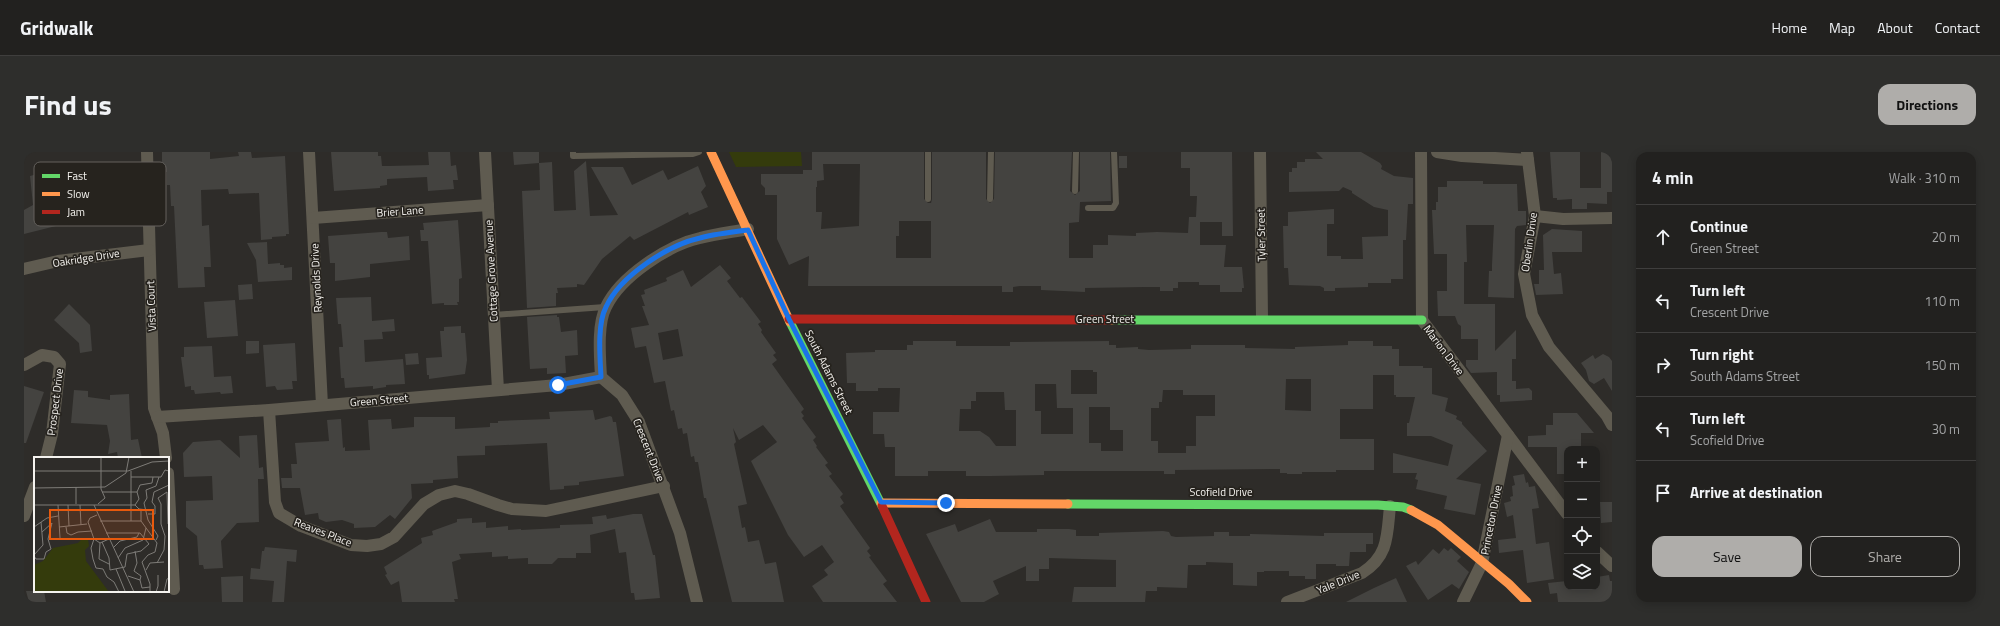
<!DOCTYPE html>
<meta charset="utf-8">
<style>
:root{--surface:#22211f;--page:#2e2e2c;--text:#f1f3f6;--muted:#a2a3a4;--line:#3f3e3d;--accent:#afadaa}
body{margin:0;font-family:"Titillium Web",sans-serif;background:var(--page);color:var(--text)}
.controls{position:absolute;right:12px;bottom:12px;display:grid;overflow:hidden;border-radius:8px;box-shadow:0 2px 10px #0003}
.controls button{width:36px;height:36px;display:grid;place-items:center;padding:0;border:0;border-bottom:1px solid var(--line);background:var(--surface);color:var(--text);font:20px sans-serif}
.stop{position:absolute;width:12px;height:12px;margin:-9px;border:3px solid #1a73e8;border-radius:50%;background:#fff}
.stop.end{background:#1a73e8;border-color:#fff;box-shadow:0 1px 4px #0008}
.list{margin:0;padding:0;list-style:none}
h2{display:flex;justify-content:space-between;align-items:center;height:52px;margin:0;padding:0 16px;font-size:17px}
h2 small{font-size:13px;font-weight:400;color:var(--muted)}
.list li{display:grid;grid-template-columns:26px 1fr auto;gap:12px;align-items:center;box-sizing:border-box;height:64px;padding:0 16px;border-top:1px solid var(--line)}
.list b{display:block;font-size:15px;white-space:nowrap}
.list p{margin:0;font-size:13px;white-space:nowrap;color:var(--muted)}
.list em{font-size:13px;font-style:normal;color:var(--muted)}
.actions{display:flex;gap:8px;padding:12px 16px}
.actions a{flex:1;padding:9px 0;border:1px solid var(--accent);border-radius:12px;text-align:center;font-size:14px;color:var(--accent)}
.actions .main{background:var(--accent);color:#111}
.icon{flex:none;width:22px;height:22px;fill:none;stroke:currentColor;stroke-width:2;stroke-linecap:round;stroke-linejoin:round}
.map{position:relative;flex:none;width:1588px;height:450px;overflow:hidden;border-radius:12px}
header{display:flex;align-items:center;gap:24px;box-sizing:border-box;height:56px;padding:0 20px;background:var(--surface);border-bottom:1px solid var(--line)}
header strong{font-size:19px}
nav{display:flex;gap:22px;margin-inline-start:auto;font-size:14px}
.intro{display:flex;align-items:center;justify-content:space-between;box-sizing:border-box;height:96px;padding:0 24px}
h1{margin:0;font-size:28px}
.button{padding:10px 18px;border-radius:12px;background:var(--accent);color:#111;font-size:14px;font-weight:700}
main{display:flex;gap:24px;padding:0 24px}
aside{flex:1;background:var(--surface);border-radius:12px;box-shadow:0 2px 10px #0003}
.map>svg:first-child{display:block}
.green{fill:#343b0c}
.building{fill:#444340;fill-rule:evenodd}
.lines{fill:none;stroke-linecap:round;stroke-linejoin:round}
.lane{stroke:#5f5b50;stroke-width:6}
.street{stroke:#5f5b50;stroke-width:12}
.fast{stroke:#63d668;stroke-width:9}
.slow{stroke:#ff974d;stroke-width:9}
.jam{stroke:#b3261e;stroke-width:9}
.route{stroke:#1a73e8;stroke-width:5}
.labels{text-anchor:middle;stroke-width:3.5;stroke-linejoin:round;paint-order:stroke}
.street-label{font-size:11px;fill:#f5f3ef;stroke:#26231e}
.inset-road{fill:none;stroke:#7e7c78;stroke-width:1}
.view{fill:#e8590c;fill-opacity:0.15;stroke:#e8590c;stroke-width:2}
.inset-edge{fill:none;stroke:#f5f3ef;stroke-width:2}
.key{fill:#26231e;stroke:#64615d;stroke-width:1}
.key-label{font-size:11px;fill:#f5f3ef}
</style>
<header>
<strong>Gridwalk</strong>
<nav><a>Home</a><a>Map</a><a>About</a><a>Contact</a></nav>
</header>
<div class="intro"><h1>Find us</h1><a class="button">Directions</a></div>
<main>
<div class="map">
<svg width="1588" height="450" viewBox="0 0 1588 450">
<rect width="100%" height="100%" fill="#2e2c29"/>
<!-- green -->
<polygon class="green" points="705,0 777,0 778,14 712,15"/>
<!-- building -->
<g class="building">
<polygon points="138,0 186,0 186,7 215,4 214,0 227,0 228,6 261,4 265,82 262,82 262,84 248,85 248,87 237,88 235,41 205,42 204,37 177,38 178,74 185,73 187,115 180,115 181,135 154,136 150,54 147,54 146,33 143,33 143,20 138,20"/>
<polygon points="307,0 354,0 354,4 357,4 358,14 365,14 405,13 404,0 426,0 427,14 432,13 434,28 429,28 430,37 404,39 403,25 363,27 363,33 356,34 356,36 310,39"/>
<polygon points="489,0 515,0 515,11 528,10 530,59 552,58 550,19 562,9 566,64 594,63 567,15 599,15 608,33 639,18 644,28 674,14 682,34 677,40 684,55 665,63 664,60 610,88 606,84 578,107 560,133 553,132 553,135 533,136 534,141 532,141 532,154 503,156 498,39 516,38 515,11 490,13"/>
<path d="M788 0H900V47L904 51H907L908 47V0H962V47L966 51 970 47 971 0H1048L1046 39 1051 43 1056 39V0H1086L1087 49 1056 50 1055 70 1045 71V106H1069V93H1084V83L1112 84V81L1133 80 1164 81 1165 65H1172L1173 44H1166V16H1157V0H1208L1209 84H1198V70H1176V93H1202L1200 115H1218L1220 136H1218V140H1196V133H1175V130H1154V136H1149V139H1136V135H1120L1061 136V140L1017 138V134H996L989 135V140H978V134H784L785 104 765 113 753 87V43H741V36L737 32V22H779V18H788ZM799 12H836L835 74 797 77 798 60H792V35H793V29L800 28ZM875 69H907V106H872V84H875Z"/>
<polygon points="1292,0 1337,0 1356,11 1358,14 1357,17 1370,24 1389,26 1389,52 1384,52 1382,88 1379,88 1379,127 1367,127 1367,131 1344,131 1344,135 1311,136 1311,139 1300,139 1300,136 1296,134 1265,133 1264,116 1260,116 1259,74 1264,74 1264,60 1310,57 1310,72 1303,72 1303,104 1317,104 1317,107 1339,107 1338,85 1364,84 1364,58 1350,55 1328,41 1328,39 1319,35 1315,39 1265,40 1265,20 1268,20 1268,16 1273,16 1273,10 1281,10 1281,7 1299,7"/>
<polygon points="1526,0 1556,0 1556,36 1577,36 1577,0 1588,0 1588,40 1583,40 1583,52 1563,51 1563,57 1548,57 1548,47 1533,48 1533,46 1529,46"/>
<rect x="1095" y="4" width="8" height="12"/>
<polygon points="74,16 76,34 107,30 108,42 105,42 107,59 104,59 105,64 36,73 0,82 0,58 9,53 6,24 32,17 36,36 56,34 55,18"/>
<polygon points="1423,29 1459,29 1459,32 1493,32 1494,59 1502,59 1502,73 1493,74 1491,77 1490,146 1464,145 1465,119 1468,119 1468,113 1470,73 1442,73 1443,110 1440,110 1440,152 1471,152 1471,199 1492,178 1492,207 1488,207 1488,229 1492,229 1492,237 1505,236 1508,239 1508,248 1476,250 1476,243 1473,243 1473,220 1447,221 1442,214 1442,208 1454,208 1454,187 1437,187 1437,174 1434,172 1431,164 1414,164 1413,139 1423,139 1423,102 1410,102 1408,58 1412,58 1412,50 1414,50 1414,35 1423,35"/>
<polygon points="434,68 438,126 435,127 435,150 433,150 434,153 420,153 420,151 408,152 404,89 397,89 396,78 400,78 399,71"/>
<polygon points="1528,77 1558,79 1558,100 1528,100 1530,122 1537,121 1539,142 1512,143 1510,132 1515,132 1515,118 1520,118 1519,83"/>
<polygon points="357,80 363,80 364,86 385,84 386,108 346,112 346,125 311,129 311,111 306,111 304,84"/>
<polygon points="243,90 244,112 256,111 256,113 260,113 260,116 268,115 268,128 234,130 232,108 223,91"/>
<path d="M696 113 707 126 703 129 716 146 718 145 737 170 734 172 738 178 737 180 752 201 749 203 753 208 748 212 780 257 777 260 780 264 778 266 792 285 789 288 793 294 792 295 804 311 801 313 808 322 805 324 819 342 816 345 820 351 816 354 846 396 843 399 847 404 845 405 863 429 859 432 873 450H799L788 434 804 423 800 418 810 410 798 393 780 405 764 383 727 309 753 290 739 273 715 288 709 276 712 290 710 292 723 352 714 354 718 376 721 375 724 390 735 388 741 412 752 410 760 450H708L682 346H680L674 310H671L670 304 667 305 663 281 659 282 658 276 654 277 650 258 647 259 641 229 630 231 622 194 611 196 607 176 625 173 618 154H621L617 143 621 142 620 138 643 129 642 126 659 118 667 135ZM654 177 659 204 639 208 634 181Z"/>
<polygon points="228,132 229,147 215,148 214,133"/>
<polygon points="347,145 348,169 370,167 371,179 358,180 359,187 340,188 341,210 379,207 381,232 362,233 362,235 349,237 349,234 321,236 320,226 317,226 315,195 319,195 317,172 314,172 312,146"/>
<polygon points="211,148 214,184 183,186 180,150"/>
<polygon points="45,152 66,173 68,199 56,201 55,191 30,168"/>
<polygon points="533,163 533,165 535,165 537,180 553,178 554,203 541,204 542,221 523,222 523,216 506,217 503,165"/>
<polygon points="437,174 437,181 441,181 443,208 441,222 405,227 405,223 403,223 402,206 418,205 416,179 420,179 420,175"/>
<polygon points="222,189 235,189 235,201 222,202"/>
<path d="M889 189H932V194H986V190L1085 189V193H1092V196L1114 195V197L1125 198 1167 197V193H1221V196L1271 197V195L1324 193V189H1349V194H1368V197H1375V214H1399V216H1408V242L1424 246 1421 259 1433 264 1432 267 1438 270V272L1463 299 1432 327 1457 332 1451 363 1420 357 1423 344 1392 337 1394 328 1391 327 1393 321H1369V301L1424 314 1429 293 1407 284H1383V271H1385L1391 245H1372V243H1370V223H1349V257H1316V287H1350V318H1312V320H1278V322H1263V321H1256V317L1151 318V322H1140V319H1020V323L966 324H942V319H904V324H871V295H861L860 282H849V260H875L876 236H854V239H832V231H823L822 201 851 200V198H883V193H889ZM1047 218H1069V220H1073V242H1047ZM1262 227H1287V259L1261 258ZM1011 232H1032L1033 256H1049V282H1017V259H1011ZM1139 238H1159V243H1191V264H1172V294H1162V301H1134V289H1127V256H1135V250H1138ZM952 240H980L981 258H992V294H972L965 285 956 279H935L936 257H947V249H952ZM1065 255H1086V278H1099V299H1077V291H1065Z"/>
<polygon points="271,191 273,229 268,229 269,237 253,238 251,234 242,235 239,193"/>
<polygon points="188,194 190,225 207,224 209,241 197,242 196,240 171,242 170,238 167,238 167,234 161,235 157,205 160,205 160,195"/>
<polygon points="394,201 395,212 382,213 381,202"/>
<polygon points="1579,202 1585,205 1588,209 1588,239 1580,226 1570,232 1565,229 1562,218 1557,211 1569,203 1571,207"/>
<polygon points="0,234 20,240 2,291 0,291"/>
<polygon points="50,238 64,239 64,245 86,248 86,243 105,242 107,288 114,287 118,306 94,306 93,300 84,302 86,289 83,273 47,271"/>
<polygon points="569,258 571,268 586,264 588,265 589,270 592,270 600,324 555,330 555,333 540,334 540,337 526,338 523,291 461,294 461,303 433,304 434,326 409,328 409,331 387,332 388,346 371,367 366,363 351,375 330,376 330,372 318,368 302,370 295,367 294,361 281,363 276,336 258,336 257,326 268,326 267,312 273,312 271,291 305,289 303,268 317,267 319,296 321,295 321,299 346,298 344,268 367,267 368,277 390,275 390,265 431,265 431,277 466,275 466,271 474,271 474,269 526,267 525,260"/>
<polygon points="1529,261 1553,261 1570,281 1557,281 1557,297 1543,297 1543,322 1533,322 1533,295 1504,295 1504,284 1522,283 1522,273 1529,273"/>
<polygon points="233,283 235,316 239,315 240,327 234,327 235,370 213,371 197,389 199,416 180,417 179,413 175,413 173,384 162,375 162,349 189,348 188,324 160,325 159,301 169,290 196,288 216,306 215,284"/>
<polygon points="1500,322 1502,331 1504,330 1505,335 1511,334 1515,356 1508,357 1512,392 1525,390 1530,427 1503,431 1499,398 1475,401 1474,388 1492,386 1489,363 1483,365 1480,351 1487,349 1486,345 1489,344 1488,334 1491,333 1489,324"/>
<polygon points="1576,350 1588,350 1588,370 1577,371"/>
<polygon points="609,362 618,362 629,403 631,403 636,446 611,448 610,441 607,441 602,400 595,401 591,377 566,383 567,401 552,401 552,406 534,406 528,412 504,412 504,406 484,407 484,404 468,405 468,400 435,402 437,407 428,410 434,447 430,447 431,450 378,450 375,429 367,433 361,423 363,422 360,415 398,391 397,386 409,383 408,379 433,370 433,367 448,366 448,371 462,370 462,376 484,374 484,378 497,377 497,378 536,376 536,373 569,372 568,365 582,363 583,367"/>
<polygon points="966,367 972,380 1013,380 1013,377 1045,377 1052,378 1052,384 1075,384 1075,381 1139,379 1145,380 1147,384 1152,385 1190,384 1190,380 1205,380 1205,384 1226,384 1226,382 1300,384 1300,381 1349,381 1349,392 1342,392 1342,400 1326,400 1325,414 1312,414 1312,412 1292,412 1292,427 1281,427 1281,424 1265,424 1265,419 1240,419 1240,420 1233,420 1233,434 1209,433 1209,411 1182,410 1182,413 1164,413 1163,436 1133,435 1133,439 1122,439 1121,450 1048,450 1050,435 1092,435 1092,408 1025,406 1025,417 1015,417 1015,429 1002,429 1002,414 969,429 975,442 960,450 937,450 902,382 931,372 934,380"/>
<polygon points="241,395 273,398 272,410 263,409 260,450 248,450 250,429 226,427 227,416 236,417 238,399 240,399"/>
<polygon points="1420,396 1424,399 1427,396 1437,405 1433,409 1445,420 1435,437 1428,432 1404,448 1382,414 1392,409 1394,413 1409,397 1415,402"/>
<polygon points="1585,423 1586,429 1588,429 1588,450 1534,450 1533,441 1526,442 1524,431 1543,429 1543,435 1573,435 1573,425"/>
<polygon points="219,424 219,450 198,450 197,425"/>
<polygon points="1372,426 1383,450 1322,450 1350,436"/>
<polygon points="2,439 20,439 22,450 5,450"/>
</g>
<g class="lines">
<!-- lane -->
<g class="lane">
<polyline points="549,0 549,4 669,2 675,0"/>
<polyline points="1051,39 1052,0"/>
<polyline points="904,47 904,0"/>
<polyline points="966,47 967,0"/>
<polyline points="1064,56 1089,56 1092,51 1090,0"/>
<polyline points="470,163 581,155"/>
</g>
<!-- street -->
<g class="street">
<polyline points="123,0 130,256 139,281 142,306"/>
<polyline points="285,0 298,253"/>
<polyline points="461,0 474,238"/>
<polyline points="1236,0 1238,166"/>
<polyline points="1397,0 1398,168 1543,362"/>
<polyline points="1413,0 1438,4 1504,8"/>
<polyline points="1503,0 1511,64 1500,122 1508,163 1525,195 1583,264 1588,273"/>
<polyline points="1511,64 1539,67 1588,66"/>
<polyline points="289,66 464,53"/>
<polyline points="0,117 34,109 125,98"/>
<polyline points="0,213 18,203 30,205 36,212 28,282 22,306"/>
<polyline points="245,258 251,350 255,361 277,374 327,393 343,394 357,392 370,385 400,352 415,343 431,339 444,342 474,353 488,357 522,359 640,334"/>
<polyline points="133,265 245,258 534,233 577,225"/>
<polyline points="144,321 150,437"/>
<polyline points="0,364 11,335"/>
<polyline points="1573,400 1588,414"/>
<path d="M673 450 656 381 615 270 598 243 577 225C576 205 573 172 582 155 596 125 644 93 676 86 691 82 708 80 724 77"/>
<path d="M1263 450 1338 421C1365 404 1363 383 1366 354"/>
<polyline points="1439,450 1458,411 1484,283"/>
</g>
<!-- fast -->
<g class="fast">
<polyline points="1088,168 1398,168"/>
<polyline points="766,170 858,354"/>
<polyline points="1044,352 1354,353 1379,355 1387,358"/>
</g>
<!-- slow -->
<g class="slow">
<polyline points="687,0 766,170"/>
<polyline points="857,351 1044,352"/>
<polyline points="1387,358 1414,373 1485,432 1503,450"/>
</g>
<!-- jam -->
<g class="jam">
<polyline points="765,167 1088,168"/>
<polyline points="858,354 902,450"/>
</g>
</g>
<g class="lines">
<!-- route -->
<path class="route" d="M534 233 577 225C576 205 573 172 582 155 596 124 644 93 676 86 691 82 708 80 724 78L765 167 857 350 922 351"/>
</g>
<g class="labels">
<!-- street labels -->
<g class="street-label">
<text transform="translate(376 59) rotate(-4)" y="4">Brier Lane</text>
<text transform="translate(1237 83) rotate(-91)" y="4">Tyler Street</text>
<text transform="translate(1505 90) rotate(-82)" y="4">Oberlin Drive</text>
<text transform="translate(62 106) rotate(-9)" y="4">Oakridge Drive</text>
<text transform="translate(467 119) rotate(-93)" y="4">Cottage Grove Avenue</text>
<text transform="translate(292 126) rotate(-93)" y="4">Reynolds Drive</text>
<text transform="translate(127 154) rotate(-92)" y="4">Vista Court</text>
<text x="1081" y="171">Green Street</text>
<text transform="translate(1420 198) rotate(53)" y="4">Marion Drive</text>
<text transform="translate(805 220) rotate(63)" y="4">South Adams Street</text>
<text transform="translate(355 248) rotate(-5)" y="4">Green Street</text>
<text transform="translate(31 250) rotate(-83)" y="4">Prospect Drive</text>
<text transform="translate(625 298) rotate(68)" y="4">Crescent Drive</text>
<text x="1197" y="344">Scofield Drive</text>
<text transform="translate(1467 368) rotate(-79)" y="4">Princeton Drive</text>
<text transform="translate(299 380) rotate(21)" y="4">Reaves Place</text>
<text transform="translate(1314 430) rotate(-22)" y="4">Yale Drive</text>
</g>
</g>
<!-- overview -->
<g transform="translate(10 305)">
<rect width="135" height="135" fill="#2e2c29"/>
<path d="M48 82H54L55 89 51 93 52 104 75 135H0V108L9 104 19 91 44 86Z" fill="#343b0c"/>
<path class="inset-road" d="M0 14H94L118 5 135 4M97 20H127L131 13 135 14M0 31 71 30 92 16 95 0M68 35H103M133 35 134 67M42 47V30M64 47 71 41 67 32V0M0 48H101M24 48 26 81M34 48 35 69M46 48 47 68M60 48 100 135M101 48 105 42 103 35 106 28 118 26 119 20M101 48 105 52 114 53M107 53V64L123 86 121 95 114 98 108 105 116 127V135M114 57H121V49L118 45 120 35 135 28M63 58 56 61 54 65 60 82 57 91 59 102 62 111 69 112 73 120 80 125 85 135M66 64H107M97 64V14M0 70 13 61 24 59M25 70 53 67M32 70 33 76 37 78 44 75 58 74M60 82 66 86 75 82M122 83 124 79 114 63 110 46 113 41 112 33 122 29 125 20M68 85 75 101 76 113 91 110 93 97 107 94 115 87 106 76H72M66 86 65 102 75 107M79 91 86 84 103 80 105 76M101 94 103 106 100 114 107 119 106 123M0 98 9 88 7 65M0 99 2 102H10L12 95 17 92 14 82 18 66 8 75M84 101 91 91 109 83 112 71M123 106 130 93 131 79 127 67V47L124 41 133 35M82 112 91 134M112 113 116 106 130 105M94 119 106 123 108 131 116 130M122 135 124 129V118M130 135 133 122 135 121"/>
<path class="view" d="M16 53H119V82H16Z"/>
<rect width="135" height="135" class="inset-edge"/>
</g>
<!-- legend -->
<rect x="10" y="10" width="132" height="64" rx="6" class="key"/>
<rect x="18" y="22" width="18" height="4" fill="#63d668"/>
<rect x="18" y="40" width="18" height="4" fill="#ff974d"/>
<rect x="18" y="58" width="18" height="4" fill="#b3261e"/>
<g class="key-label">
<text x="43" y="28">Fast</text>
<text x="43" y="46">Slow</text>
<text x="43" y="64">Jam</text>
</g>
</svg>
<div class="controls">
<button>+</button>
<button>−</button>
<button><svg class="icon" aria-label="locate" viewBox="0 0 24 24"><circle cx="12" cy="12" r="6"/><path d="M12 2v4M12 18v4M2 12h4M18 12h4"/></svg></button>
<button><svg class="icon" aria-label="layers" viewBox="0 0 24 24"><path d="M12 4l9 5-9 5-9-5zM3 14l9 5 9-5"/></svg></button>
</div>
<div class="stop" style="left:534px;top:233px"></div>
<div class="stop end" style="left:922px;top:351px"></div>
</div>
<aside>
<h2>4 min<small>Walk · 310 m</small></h2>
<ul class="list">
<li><svg class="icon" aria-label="ahead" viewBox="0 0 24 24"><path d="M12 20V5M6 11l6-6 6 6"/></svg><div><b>Continue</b><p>Green Street</p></div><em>20 m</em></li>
<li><svg class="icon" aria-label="left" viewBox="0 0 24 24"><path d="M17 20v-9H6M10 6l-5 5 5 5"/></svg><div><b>Turn left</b><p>Crescent Drive</p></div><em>110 m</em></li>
<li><svg class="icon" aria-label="right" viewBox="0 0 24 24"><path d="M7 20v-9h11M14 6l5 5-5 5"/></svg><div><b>Turn right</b><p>South Adams Street</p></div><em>150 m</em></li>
<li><svg class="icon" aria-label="left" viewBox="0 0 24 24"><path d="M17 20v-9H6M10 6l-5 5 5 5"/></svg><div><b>Turn left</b><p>Scofield Drive</p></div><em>30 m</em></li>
<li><svg class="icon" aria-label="arrive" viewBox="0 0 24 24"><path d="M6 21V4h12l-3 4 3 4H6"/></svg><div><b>Arrive at destination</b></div></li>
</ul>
<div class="actions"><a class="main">Save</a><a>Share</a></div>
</aside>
</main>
